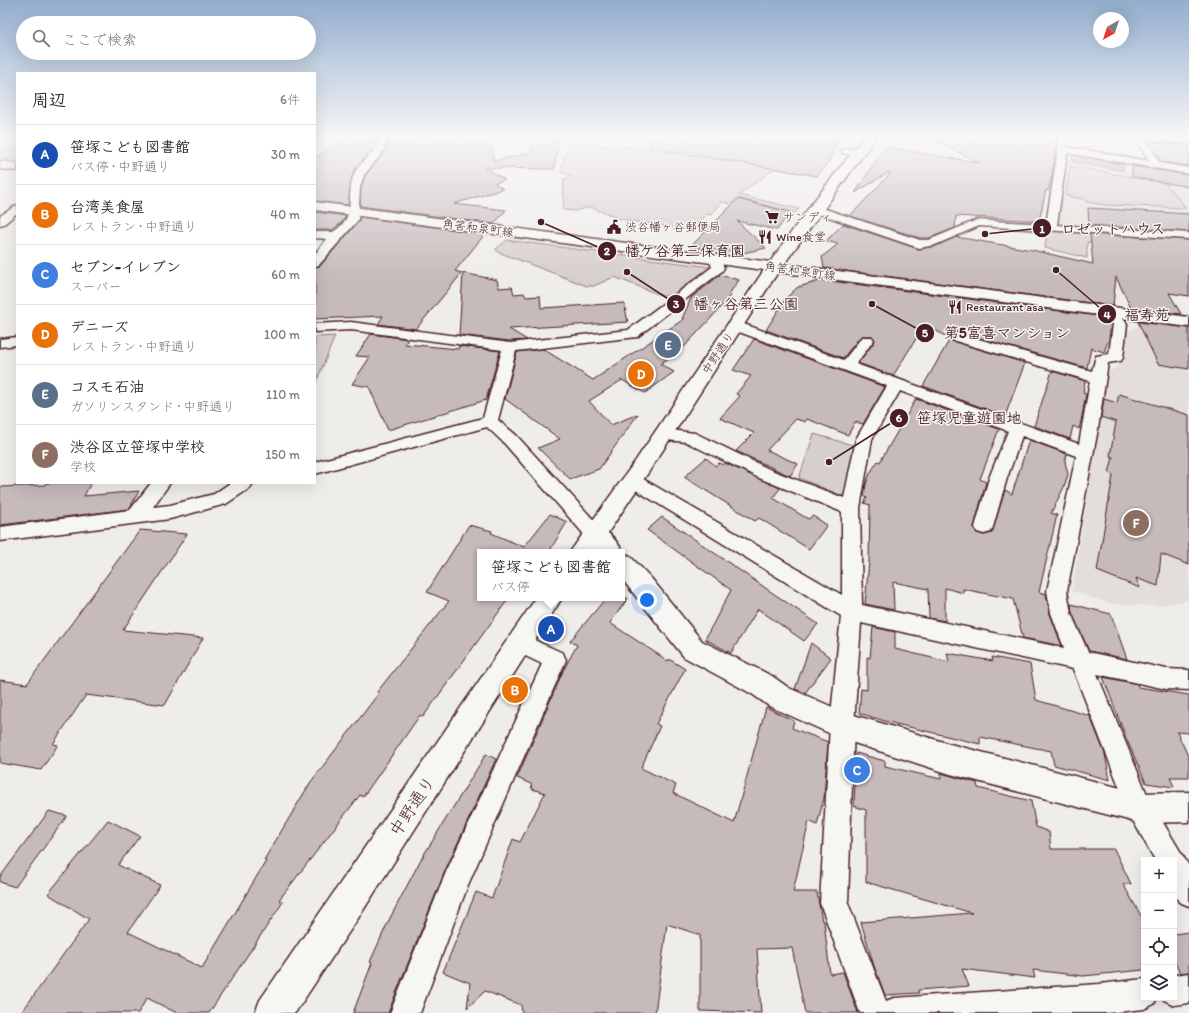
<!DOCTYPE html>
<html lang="ja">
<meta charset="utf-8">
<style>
:root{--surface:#fff;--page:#f7f7f7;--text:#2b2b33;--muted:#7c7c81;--line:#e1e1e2;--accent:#4a1f2b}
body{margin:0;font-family:Itim,"Klee One",sans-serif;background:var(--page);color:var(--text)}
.controls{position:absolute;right:12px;bottom:12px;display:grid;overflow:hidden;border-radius:0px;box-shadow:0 4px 16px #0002}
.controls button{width:36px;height:36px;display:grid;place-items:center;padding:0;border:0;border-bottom:1px solid var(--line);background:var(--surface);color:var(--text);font:20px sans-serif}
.compass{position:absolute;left:1093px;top:12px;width:36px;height:36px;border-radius:50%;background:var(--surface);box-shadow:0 4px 16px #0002;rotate:219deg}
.you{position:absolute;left:647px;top:600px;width:14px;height:14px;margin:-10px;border:3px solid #fff;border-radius:50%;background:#1a73e8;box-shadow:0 0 0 6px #1a73e833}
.badge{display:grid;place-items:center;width:26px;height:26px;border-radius:50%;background:var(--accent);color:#fff;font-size:13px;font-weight:700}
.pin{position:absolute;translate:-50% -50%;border:2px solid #fff;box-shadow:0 1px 4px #0006}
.popup{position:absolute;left:477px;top:549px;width:148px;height:52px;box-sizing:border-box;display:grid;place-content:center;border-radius:0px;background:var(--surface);filter:drop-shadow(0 1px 3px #0005);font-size:13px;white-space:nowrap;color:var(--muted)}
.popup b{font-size:15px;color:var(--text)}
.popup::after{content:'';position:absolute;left:50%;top:100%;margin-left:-8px;border:8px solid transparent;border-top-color:var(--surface)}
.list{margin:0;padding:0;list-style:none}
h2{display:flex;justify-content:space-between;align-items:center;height:52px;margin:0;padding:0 16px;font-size:17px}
h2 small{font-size:13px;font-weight:400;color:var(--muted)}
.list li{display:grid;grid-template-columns:26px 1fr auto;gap:12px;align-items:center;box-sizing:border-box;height:60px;padding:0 16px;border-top:1px solid var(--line)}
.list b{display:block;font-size:15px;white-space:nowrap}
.list p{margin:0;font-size:13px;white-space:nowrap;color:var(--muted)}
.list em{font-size:13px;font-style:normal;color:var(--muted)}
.icon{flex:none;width:22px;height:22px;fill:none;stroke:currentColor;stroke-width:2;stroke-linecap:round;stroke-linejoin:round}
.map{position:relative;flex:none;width:1189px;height:1013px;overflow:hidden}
.search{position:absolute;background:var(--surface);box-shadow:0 4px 16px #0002;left:16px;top:16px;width:300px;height:44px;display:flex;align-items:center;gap:10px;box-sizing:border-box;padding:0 14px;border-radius:22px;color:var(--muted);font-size:15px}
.panel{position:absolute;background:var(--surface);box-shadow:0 4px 16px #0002;left:16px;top:72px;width:300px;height:412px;border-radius:0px}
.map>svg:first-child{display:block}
.built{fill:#e3dedc}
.green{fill:#d7cfce;stroke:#90777c}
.water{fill:#b4a4a5;stroke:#8a6f74}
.building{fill:#c6babb;stroke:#4a1f2b}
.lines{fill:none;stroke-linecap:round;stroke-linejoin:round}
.minor-casing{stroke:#4a1f2b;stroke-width:3}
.tertiary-casing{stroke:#4a1f2b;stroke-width:3}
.secondary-casing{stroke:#4a1f2b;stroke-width:3}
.trunk-casing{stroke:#4a1f2b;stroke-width:3}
.minor{fill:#f6f6f2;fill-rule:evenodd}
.tertiary{fill:#f6f6f2;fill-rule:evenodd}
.secondary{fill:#f6f6f2;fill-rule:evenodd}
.trunk{fill:#f6f6f2;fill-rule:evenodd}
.labels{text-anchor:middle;stroke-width:3;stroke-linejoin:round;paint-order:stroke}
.far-poi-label{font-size:12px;fill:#4a1f2b;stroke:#f6f6f2;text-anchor:start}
.far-street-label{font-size:12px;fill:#4a1f2b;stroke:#f6f6f2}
.near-street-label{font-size:17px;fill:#4a1f2b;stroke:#f6f6f2}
.leader{fill:none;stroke:#4a1f2b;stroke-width:1.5}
.callout-dot{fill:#4a1f2b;stroke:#f6f6f2;stroke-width:1.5}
.mark-label{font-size:12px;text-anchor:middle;font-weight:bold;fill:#fff}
.callout-label{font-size:15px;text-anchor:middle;font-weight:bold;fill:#4a1f2b;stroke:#f6f6f2;stroke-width:3;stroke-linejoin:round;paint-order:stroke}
</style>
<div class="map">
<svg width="1189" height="1013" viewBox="0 0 1189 1013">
<rect width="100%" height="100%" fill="#efedea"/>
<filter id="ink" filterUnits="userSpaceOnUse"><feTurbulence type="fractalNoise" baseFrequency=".025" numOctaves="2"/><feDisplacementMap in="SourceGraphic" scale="8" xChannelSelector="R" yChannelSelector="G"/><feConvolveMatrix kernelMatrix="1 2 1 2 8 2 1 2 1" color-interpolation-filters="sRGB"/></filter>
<g filter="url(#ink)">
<!-- built -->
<g class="built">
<polygon points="1065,151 1189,172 1189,234 1057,226 1063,193"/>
<polygon points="1141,326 1189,332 1189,600 1156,606 1110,604 1072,591 1107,374 1126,359 1127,331"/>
</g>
<!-- green -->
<g class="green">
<polygon points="567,144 635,147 775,168 739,195 799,209 795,213 737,198 731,204 722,202 711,215 706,214 690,230 624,220 590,207 575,211 563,210 564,179 572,176 561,172"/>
<polygon points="0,148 17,150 17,160 0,157"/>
<polygon points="1070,166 1148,180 1162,179 1186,208 1106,205 1086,202 1085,199 1066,196"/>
<polygon points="1047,230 1133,234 1137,249 1087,242 1087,258 1045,248"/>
<polygon points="507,240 710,267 675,294 663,296 614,277 594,286 587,286 498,252 496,249"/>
<polygon points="335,336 315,385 315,337"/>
<polygon points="814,434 856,446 849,495 843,496 799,478"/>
</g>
<!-- water -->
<polygon class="water" points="1073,155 1123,163 1123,171 1072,162"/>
<!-- building -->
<g class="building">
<polygon points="344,137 379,139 374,147 353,173 348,205 315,201 315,158"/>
<polygon points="416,137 432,137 432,138 489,137 494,161 530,153 535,137 558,137 556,147 558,147 554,169 485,168 505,180 495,183 503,189 454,204 506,210 494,224 360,206 361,187 365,176 384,153 390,140 414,141"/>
<polygon points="650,137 840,137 828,162 817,176 649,147"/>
<polygon points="928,137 1057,137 1052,177 1048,191 1046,190 1039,221 956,216 955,228 929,238 920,238 850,216 890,174 889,172 855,193 885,147 980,163"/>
<polygon points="1151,142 1189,146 1189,166 1161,162 1157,155 1159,155"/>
<polygon points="1132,166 1189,175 1189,187 1132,177"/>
<polygon points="738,199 790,212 777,230 737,221 766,248 743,253 690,247"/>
<polygon points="1088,208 1189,214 1189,232 1089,225"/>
<polygon points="315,212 346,216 341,223 332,230 315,230"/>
<polygon points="360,217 485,234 455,271 462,273 416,329 378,324 383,316 315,319 315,267 320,266 359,221"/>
<polygon points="843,224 919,249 936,246 956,237 1032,250 1093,264 1090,234 1189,240 1189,296 1169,293 1181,314 1131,308 1116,277 1113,306 824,268 822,257 838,244 826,241"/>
<polygon points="463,273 497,280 499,288 512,287 514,294 524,293 526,297 540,296 541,308 624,303 628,322 509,329 527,340 510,341 459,335"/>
<polygon points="720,275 739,280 729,294 730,296 712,317 683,348 660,364 674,372 645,393 622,380 589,401 611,425 638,414 599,469 570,479 538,448 560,439 505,399 517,352 543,349 593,380 684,319 682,319 691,298"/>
<polygon points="823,280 1106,317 1111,323 1109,339 1104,352 1091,348 1087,368 957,332 951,333 950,339 925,324 893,376 858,363 875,341 872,336 861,336 843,358 766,330 786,298 798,287"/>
<polygon points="1138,322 1189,328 1189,369 1158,364"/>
<polygon points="371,334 408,339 405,344 458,349 459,346 500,351 486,400 388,430 369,387 352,384 370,357 356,356"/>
<polygon points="754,339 885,387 863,424 855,422 848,435 807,419 805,422 796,419 767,450 798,464 790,476 736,451 754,433 720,418 740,396 736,394 751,376 733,370"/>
<polygon points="950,339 952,341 1025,363 1005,416 923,386"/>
<polygon points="1052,371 1085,381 1083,393 1086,394 1081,421 1079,429 1073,426 1070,439 1034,426"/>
<polygon points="1119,394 1189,415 1189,565 1161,554 1158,586 1136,578 1140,588 1097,571 1113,475 1109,473 1113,457 1110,456 1116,422 1101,417 1104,399 1117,403"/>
<polygon points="916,399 999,429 980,479 986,482 974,527 977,533 984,535 992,533 1005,490 1012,494 1029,440 1067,454 1065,462 1068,474 1064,487 1051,513 1057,515 1039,592 1046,594 1050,614 1062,646 1023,638 1013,599 963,589 963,593 945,588 945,621 929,618 928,589 893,582 894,610 865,604 869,561 870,505 864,503 867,498 864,496 866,484 870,473 878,461 880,462"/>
<polygon points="706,458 716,466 719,463 723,465 725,463 780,488 773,498 808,519 813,516 827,525 809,549 759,518 755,521 684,477"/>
<polygon points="46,483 91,483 84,496 139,491 129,509 0,525 0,487 45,485"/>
<polygon points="550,514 567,522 549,552 480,552 480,598 509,598 423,717 420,715 363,797 360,795 279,900 283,902 209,1013 177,1013 147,998 138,1013 21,1013 89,919 48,894 108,820 140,836 118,865 160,885 128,932 202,968 266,861 264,860 310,783 379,693 377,692 449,601 427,592 469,525 492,531 491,533 524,547"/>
<polygon points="662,517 818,624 804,641 758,609 731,653 705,639 731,590 647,530"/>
<polygon points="140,530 187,534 123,630 203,638 165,705 86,695 53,744 58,745 41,770 0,763 0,680 27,684"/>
<polygon points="606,598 628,598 610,623 668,661 669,659 685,669 656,724 660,726 641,768 676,785 673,793 734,823 766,707 794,721 792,728 828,742 824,798 817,825 809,821 793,892 817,892 822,921 824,921 830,974 843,972 858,1013 805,1013 792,948 757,949 761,1013 700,1011 700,935 667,924 655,1013 522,1013 521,1005 485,991 467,1008 470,983 443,972 476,892 492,898 513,839 520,842 545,793 532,789 531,784 517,778 563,671 577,645 570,641"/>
<polygon points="1071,604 1111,614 1127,659 1089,651 1072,613"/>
<polygon points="873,627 895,632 895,649 949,662 947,653 993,661 992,657 1030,664 1036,700 1090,716 1105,754 1110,780 1054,765 1051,751 980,737 980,744 888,722 859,713 861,689 867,690 867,657 870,658"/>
<polygon points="811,643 831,658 805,693 795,689"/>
<polygon points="1103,677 1137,684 1138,687 1189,695 1189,733 1177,732 1189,758 1189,777 1170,777 1174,787 1146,783 1126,738"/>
<polygon points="856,753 885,761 885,766 941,779 941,773 977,783 978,788 1031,801 1036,827 1049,832 1051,849 1114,849 1131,884 1123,884 1144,921 1144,970 1083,976 1033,970 1035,978 962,969 969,986 918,990 919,993 885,995 874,966 861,922 972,913 866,882 866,810 854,806"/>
<polygon points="486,754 496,759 445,871 388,1013 353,1013 372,963 370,962 388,922 420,861"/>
<polygon points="49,811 67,816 15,887 0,882 0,877"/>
<polygon points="1189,932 1189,972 1180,973 1174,961 1174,934"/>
</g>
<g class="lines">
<defs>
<g id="minor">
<path d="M381 137H390L383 152 364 175 360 187 358 220 319 265 315 266V254L327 239 315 238V232H333C337 229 344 224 346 219 352 210 348 188 354 174 362 159 375 154 381 137Z"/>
<polygon points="1058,137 1066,137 1068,147 1149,161 1135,137 1144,137 1160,163 1189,168 1189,174 1067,153 1057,225 1189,233 1189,239 979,226 935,245 919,248 811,211 810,209 811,207 819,207 920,240 929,240 977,220 1046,224 1058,149"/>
<polygon points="846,148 860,151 862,153 857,156 843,153 841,151"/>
<polygon points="17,205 17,213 4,224 0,225 0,216"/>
<polygon points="715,255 719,256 724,268 722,271 637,337 516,351 498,420 516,435 602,529 604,534 602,539 595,541 588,539 504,443 487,427 315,474 315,462 483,418 502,350 351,330 315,332 315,324 351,322 510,343 628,330 712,267 709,259"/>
<path d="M1111 308 1116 309 1127 324 1123 358 1121 361 1108 363 1098 429 1067 591 1071 613 1088 652 1166 669 1189 670V690L1166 689 1097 674 1149 799 1189 866V906L1179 902 1174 892V860H1155L1131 817 1073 669 861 623 854 725 848 903 886 1001 894 998 1099 984 1144 979V998H1157L1154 1004 1144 1009 1107 1013H860L820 903 830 725 841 616 626 484 623 480 626 476 632 474 638 476 842 595V512L759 478 686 442 656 439 654 435 656 431 662 429 695 433 771 470 844 498 856 439 887 386 731 329 729 326 731 323H741L844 360 862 337H872L874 340 856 364 1079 444 1090 381 952 340 950 337 952 334 957 333 1092 371 1096 356 1109 354 1113 324 1104 312 1106 309ZM900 391 1008 431 989 478 975 527 977 532 984 534 991 532 993 527 1007 478 1022 436 1076 456 1047 591 1051 613 1064 648 862 605 860 508 872 439Z"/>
<polygon points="17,337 17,345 0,347 0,339"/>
<polygon points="151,483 170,483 153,507 170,505 214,494 230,483 253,483 250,488 226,504 170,519 0,541 0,527 130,510"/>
<polygon points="521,634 563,653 566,660 468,885 420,1013 390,1013 446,872 542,664 513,650 510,643 513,636"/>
<polygon points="1189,973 1189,1003 1174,1005 1164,1000 1163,998 1174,998 1174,975"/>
</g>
<g id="tertiary">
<path d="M595 525C607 529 617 541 623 552L622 553 597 552 584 534 587 528Z"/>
<polygon points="622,553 630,556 651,578 702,641 772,676 789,688 844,712 950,744 1140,793 1189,792 1189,822 1140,823 950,774 842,739 769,706 752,694 684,657 622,579"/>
</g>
<g id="secondary">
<polygon points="864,137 876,137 784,264 1189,317 1189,327 778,272 650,470 595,552 570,552 636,460 764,270 315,210 315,202 770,262 810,206"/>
<polygon points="0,161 17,163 17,171 0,169"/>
<polygon points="536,598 562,598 357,920 295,1013 255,1013 260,1000"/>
</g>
<polygon id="trunk" points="1147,137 1189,138 1189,144 1153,140"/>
</defs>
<!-- minor casing -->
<use href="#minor" class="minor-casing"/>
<!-- tertiary casing -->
<use href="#tertiary" class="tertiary-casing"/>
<!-- secondary casing -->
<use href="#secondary" class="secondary-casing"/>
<!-- trunk casing -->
<use href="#trunk" class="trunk-casing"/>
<!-- minor -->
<use href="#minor" class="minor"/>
<!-- tertiary -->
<use href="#tertiary" class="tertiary"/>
<!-- secondary -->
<use href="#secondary" class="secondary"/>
<!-- trunk -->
<use href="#trunk" class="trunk"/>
</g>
</g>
<!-- sky -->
<linearGradient id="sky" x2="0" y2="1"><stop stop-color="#93aecd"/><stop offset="0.49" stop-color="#f8f7f6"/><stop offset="1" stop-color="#f8f7f6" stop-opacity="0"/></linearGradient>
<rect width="1189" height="279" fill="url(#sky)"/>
<!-- icons -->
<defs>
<symbol id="supermarket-bare" viewBox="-9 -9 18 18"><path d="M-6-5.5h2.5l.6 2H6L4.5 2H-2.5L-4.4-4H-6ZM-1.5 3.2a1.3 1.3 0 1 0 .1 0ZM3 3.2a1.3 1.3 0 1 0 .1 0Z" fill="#4a1f2b" stroke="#f6f6f2" stroke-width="2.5" paint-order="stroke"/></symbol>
<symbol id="civic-bare" viewBox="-9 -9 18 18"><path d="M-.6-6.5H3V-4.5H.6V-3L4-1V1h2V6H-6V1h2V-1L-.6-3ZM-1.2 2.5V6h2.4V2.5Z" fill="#4a1f2b" stroke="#f6f6f2" stroke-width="2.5" paint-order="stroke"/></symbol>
<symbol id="restaurant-bare" viewBox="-9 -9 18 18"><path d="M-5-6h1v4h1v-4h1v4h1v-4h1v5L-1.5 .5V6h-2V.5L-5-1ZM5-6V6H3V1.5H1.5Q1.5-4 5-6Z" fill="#4a1f2b" stroke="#f6f6f2" stroke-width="2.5" paint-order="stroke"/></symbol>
</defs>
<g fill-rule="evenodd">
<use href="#supermarket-bare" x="762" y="207" width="20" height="20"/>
<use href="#civic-bare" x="604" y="217" width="20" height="20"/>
<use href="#restaurant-bare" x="755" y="227" width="20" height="20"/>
<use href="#restaurant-bare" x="945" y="297" width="20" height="20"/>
</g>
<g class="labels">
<!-- far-poi labels -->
<g class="far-poi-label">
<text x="783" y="221">サンディ</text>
<text x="625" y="231">渋谷幡ヶ谷郵便局</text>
<text x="776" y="241">Wine食堂</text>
<text x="966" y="311">Restaurant asa</text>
</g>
<!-- far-street labels -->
<g class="far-street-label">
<text transform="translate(478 228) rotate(7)" y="4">角筈和泉町線</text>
<text transform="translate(800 271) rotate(8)" y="4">角筈和泉町線</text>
<text transform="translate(718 353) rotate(-56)" y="4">中野通り</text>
</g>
<!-- near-street labels -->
<g class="near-street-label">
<text transform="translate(412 806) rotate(-56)" y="6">中野通り</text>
</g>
</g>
<!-- callouts -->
<path class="leader" d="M985 234L1042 228M541 222L607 251M627 272L676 304M1056 270L1107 314M872 304L925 333M829 462L899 418"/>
<g class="callout-dot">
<circle cx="985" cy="234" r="4"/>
<circle cx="541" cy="222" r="4"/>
<circle cx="627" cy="272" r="4"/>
<circle cx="1056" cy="270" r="4"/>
<circle cx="872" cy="304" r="4"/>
<circle cx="829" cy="462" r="4"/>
<circle cx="1042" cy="228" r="10"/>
<circle cx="607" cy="251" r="10"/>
<circle cx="676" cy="304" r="10"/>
<circle cx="1107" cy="314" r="10"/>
<circle cx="925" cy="333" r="10"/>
<circle cx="899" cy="418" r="10"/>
</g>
<g class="mark-label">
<text x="1042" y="233">1</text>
<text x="607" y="255">2</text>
<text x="676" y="308">3</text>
<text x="1107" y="319">4</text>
<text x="925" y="337">5</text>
<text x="899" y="422">6</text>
</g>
<g class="callout-label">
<text x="1113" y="234">ロゼットハウス</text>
<text x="685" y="256">幡ケ谷第三保育園</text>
<text x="746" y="309">幡ヶ谷第三公園</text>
<text x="1147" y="320">福寿苑</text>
<text x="1007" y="338">第5富喜マンション</text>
<text x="969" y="423">笹塚児童遊園地</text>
</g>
</svg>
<div class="controls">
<button>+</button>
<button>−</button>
<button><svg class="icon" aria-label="locate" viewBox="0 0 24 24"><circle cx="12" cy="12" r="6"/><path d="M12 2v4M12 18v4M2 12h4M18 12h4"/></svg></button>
<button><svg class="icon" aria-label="layers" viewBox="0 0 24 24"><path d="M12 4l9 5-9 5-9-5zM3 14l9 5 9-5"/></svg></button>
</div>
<svg class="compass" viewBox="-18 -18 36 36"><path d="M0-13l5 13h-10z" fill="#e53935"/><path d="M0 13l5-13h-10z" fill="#7c7c81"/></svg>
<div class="you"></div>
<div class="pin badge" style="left:551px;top:629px;background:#1a4fb4">A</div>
<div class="popup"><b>笹塚こども図書館</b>バス停</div>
<div class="pin badge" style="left:515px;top:690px;background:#e8710a">B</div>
<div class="pin badge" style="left:857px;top:770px;background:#3f7fe0">C</div>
<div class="pin badge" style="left:641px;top:374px;background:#e8710a">D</div>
<div class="pin badge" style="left:668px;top:345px;background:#5c6f8a">E</div>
<div class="pin badge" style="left:1136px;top:523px;background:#8d6e63">F</div>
<div class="search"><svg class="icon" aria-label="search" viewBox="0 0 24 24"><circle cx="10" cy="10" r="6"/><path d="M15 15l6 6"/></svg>ここで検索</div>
<section class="panel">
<h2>周辺<small>6件</small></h2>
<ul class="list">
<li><span class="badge" style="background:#1a4fb4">A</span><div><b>笹塚こども図書館</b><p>バス停 · 中野通り</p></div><em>30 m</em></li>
<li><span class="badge" style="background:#e8710a">B</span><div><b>台湾美食屋</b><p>レストラン · 中野通り</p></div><em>40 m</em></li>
<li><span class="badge" style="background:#3f7fe0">C</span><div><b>セブン-イレブン</b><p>スーパー</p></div><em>60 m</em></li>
<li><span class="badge" style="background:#e8710a">D</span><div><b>デニーズ</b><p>レストラン · 中野通り</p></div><em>100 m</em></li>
<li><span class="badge" style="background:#5c6f8a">E</span><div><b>コスモ石油</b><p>ガソリンスタンド · 中野通り</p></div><em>110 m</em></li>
<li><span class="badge" style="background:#8d6e63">F</span><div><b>渋谷区立笹塚中学校</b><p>学校</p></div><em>150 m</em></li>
</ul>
</section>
</div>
